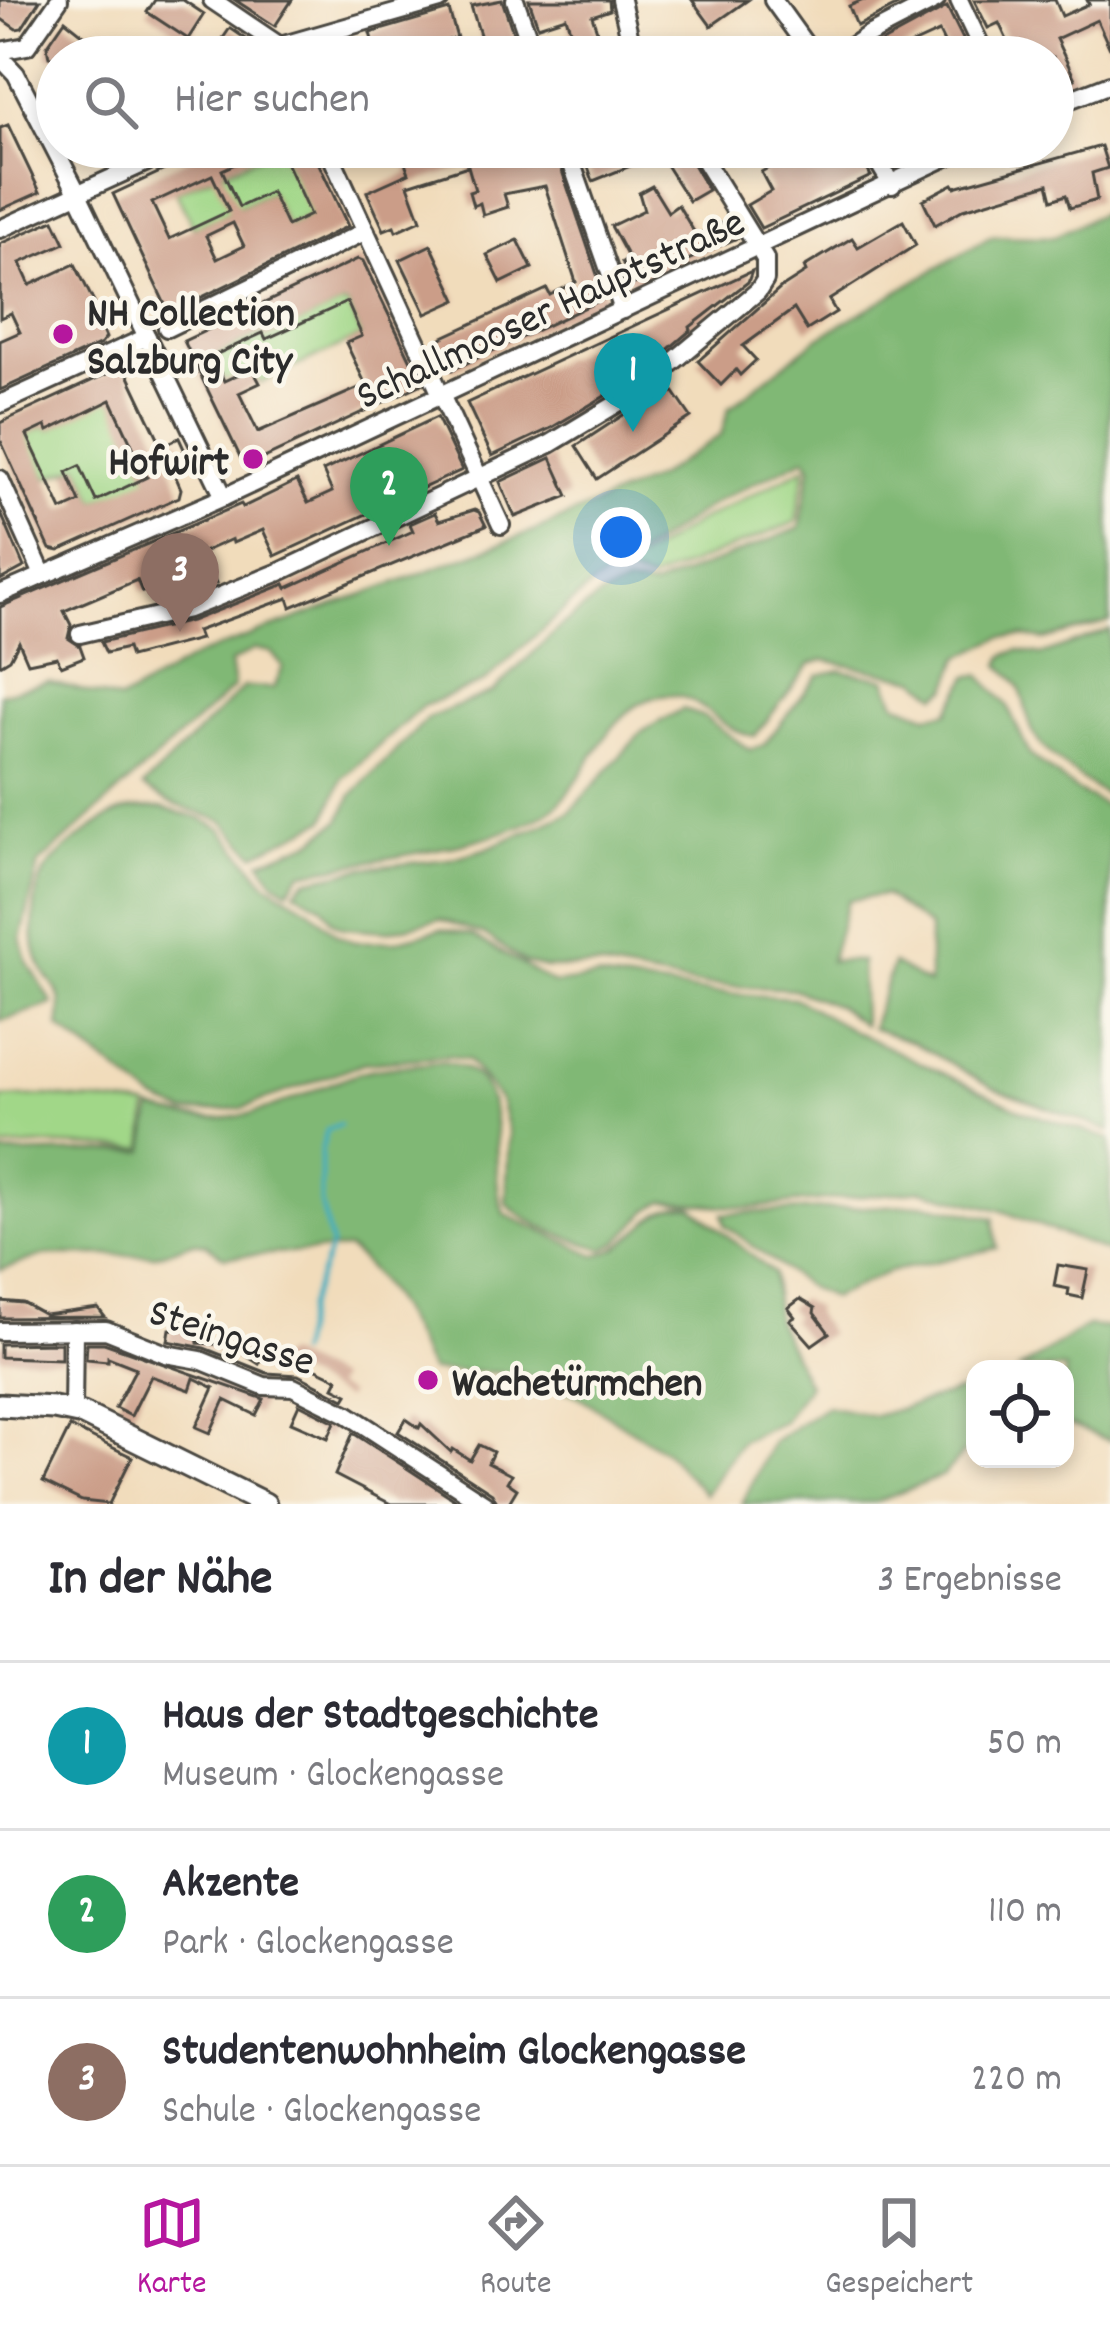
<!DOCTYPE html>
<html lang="de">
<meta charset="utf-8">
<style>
:root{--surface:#fff;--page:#f2f2f3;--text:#2b2b33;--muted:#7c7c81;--line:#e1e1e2;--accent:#b5179e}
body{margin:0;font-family:Dekko,sans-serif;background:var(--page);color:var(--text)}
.controls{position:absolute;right:36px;bottom:36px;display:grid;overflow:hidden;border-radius:24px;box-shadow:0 6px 18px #0003}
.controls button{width:108px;height:108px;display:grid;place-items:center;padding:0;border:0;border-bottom:3px solid var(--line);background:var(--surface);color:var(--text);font:60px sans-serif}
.you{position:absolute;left:621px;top:537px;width:42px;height:42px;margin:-30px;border:9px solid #fff;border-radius:50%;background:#1a73e8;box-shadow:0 0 0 18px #1a73e833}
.badge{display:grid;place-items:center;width:78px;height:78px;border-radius:50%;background:var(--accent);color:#fff;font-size:39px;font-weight:700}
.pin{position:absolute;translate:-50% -99px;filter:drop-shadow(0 3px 6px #0008)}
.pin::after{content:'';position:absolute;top:63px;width:42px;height:36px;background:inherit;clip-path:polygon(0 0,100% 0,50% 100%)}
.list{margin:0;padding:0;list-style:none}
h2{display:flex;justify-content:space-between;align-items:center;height:156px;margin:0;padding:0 48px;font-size:51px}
h2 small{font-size:39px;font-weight:400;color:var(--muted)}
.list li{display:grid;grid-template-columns:78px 1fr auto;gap:36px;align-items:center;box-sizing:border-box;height:168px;padding:0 48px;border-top:3px solid var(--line)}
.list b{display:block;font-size:45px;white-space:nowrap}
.list p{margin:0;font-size:39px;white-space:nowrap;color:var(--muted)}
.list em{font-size:39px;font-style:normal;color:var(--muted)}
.icon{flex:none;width:66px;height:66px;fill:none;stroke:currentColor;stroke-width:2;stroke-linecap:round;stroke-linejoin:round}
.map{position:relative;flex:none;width:1110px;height:1504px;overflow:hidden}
.search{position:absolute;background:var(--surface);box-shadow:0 6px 18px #0003;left:36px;right:36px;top:36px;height:132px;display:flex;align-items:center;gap:30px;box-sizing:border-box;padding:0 42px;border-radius:66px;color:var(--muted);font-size:45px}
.sheet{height:660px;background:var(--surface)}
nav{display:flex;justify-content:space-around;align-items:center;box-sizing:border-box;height:168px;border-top:3px solid var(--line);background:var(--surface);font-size:33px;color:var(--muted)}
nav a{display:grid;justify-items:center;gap:6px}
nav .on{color:var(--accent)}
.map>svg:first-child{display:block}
.green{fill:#a1d788;stroke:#66815a;stroke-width:3}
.forest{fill:#80b874;stroke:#567250;stroke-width:3}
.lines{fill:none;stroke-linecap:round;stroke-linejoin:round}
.stream{stroke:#41aebf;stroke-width:4.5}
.building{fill:#cb9d88;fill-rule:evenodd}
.minor-casing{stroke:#494641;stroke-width:22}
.major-casing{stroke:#494641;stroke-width:27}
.minor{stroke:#fff;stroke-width:16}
.major{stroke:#fff;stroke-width:21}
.poi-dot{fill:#b5179e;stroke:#fbf7ec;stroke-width:4.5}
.labels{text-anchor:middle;stroke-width:9;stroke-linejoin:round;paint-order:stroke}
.street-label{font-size:42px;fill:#2b2b2b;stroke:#fbf7ec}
.poi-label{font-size:42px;font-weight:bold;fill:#2b2b2b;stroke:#fbf7ec;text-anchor:start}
</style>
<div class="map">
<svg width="1110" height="1504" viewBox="0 0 1110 1504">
<rect width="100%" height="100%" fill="#fbf7ec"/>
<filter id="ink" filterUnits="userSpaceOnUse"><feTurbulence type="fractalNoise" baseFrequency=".00833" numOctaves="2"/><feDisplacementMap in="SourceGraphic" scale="24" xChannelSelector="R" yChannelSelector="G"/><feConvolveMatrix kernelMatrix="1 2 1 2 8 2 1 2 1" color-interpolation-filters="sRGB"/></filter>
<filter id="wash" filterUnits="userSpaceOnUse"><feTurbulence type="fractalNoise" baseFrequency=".004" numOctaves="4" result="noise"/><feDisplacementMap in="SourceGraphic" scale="48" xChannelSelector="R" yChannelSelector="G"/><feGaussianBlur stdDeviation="2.7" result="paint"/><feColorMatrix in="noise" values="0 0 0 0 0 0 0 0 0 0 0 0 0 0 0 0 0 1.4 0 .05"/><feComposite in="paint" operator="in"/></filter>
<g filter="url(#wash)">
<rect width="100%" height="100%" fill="#f1dcbb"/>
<!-- green -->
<g class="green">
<polygon points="280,147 314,214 287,226 270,192 194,228 176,192"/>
<polygon points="342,304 349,306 362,336 260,383 224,381 210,358 263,333 266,338"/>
<polygon points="113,395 152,479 96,501 80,466 47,478 24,435 46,426 49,430"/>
<polygon points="806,467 796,522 650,581 619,572 696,523"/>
<polygon points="47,1096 148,1107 144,1149 51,1145 0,1148 0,1098"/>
</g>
<!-- forest -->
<g class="forest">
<path d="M1110 209V622L1044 640 1023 636 1002 637 960 657 948 688 937 695 917 679 824 660 810 664 755 736C716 732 699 686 656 697 607 710 591 772 558 804 518 844 361 861 301 873L288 890 273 880 261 861 313 841 340 820 352 795 428 718 493 692 560 627 598 598 626 585 653 587 800 528 811 467 806 458 717 501 585 591 484 682 423 706 343 778 325 820 255 854 223 821 168 802 143 787 244 687 274 688 283 667 271 652 255 649 230 663 234 687 39 864 21 939 27 961 53 1004 0 1021V694L48 681 120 701 199 655 530 533 656 478 721 435 729 408 818 338 992 236 1053 237Z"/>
<path d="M1110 630V797C1092 789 1042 752 1034 734 1020 703 1030 691 1000 665L1004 656 1018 650 1041 655Z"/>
<polygon points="841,670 886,679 896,703 927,715 948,712 969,676 980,675 1007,705 1030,755 1074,789 1110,809 1110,1131 993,1088 913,1042 871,1028 893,964 929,984 929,927 885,895 848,900 830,961 861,961 863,1025 838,1006 793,989 691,984 598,967 546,968 525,963 485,935 440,919 387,931 344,928 333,922 322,906 295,891 306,880 364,868 450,859 485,849 569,813 642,732 683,709 704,717 750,750 764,745 818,675"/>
<path d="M162 808 199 818 222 829 266 883 310 909 337 935 354 942 395 941 441 929 472 935 554 984 598 978 693 991 794 998 853 1031 1023 1111 1110 1139V1253L1000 1210 922 1190 749 1208 664 1201 649 1210 619 1241 604 1249C576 1241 523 1224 506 1202L509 1134 500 1100 468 1060 450 1056 363 1063 243 1108 186 1113 155 1100 59 1027C67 981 50 993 38 959 30 938 33 895 43 875 52 856 104 817 124 811 135 807 151 809 162 808Z"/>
<path d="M441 1062C525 1071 481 1176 506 1215L596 1255C638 1249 647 1200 693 1207L773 1273 776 1320 808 1385 783 1421 741 1441 705 1494 665 1451 578 1396 521 1373 430 1371C409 1328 386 1279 348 1249L224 1257 206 1244 194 1242 156 1255H46L0 1270V1154L145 1151 152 1109C240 1136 278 1101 358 1073 383 1065 415 1066 441 1062Z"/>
<polygon points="926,1204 994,1218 997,1248 888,1272 831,1298 806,1286 725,1225 723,1214"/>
<polygon points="1087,1326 1110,1328 1110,1441 1065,1423 1065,1369 1020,1369"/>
<polygon points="975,1387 975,1441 943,1476 876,1502 742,1504 772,1442 826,1406 875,1416"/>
</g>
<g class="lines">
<!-- stream -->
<polyline class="stream" points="297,1354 307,1308 331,1246 321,1203 321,1151 327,1130 339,1125"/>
</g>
<g id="blocks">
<!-- building -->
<g class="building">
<polygon points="0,0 40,0 22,28 16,29 0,18"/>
<polygon points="155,0 183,0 204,14 188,39 147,12"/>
<polygon points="235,0 292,0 275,26"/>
<polygon points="502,0 517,44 486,54 471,6"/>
<polygon points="529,0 609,0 610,10 592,16 606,57 579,57 566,17 538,26"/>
<polygon points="692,0 748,0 711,26"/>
<polygon points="863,0 908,0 857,26 849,6"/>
<polygon points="974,0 1055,0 1062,16 1089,4 1087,0 1110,0 1110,49 1097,20 1056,39 1075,79 1053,90 1053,57 1015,57 999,23 988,28"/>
<polygon points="947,7 972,57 951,57 939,32 893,53 895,57 872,57 869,50 875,46"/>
<polygon points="449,10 457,38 377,57 370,33"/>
<polygon points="65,20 84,35 74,50 77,57 49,57 47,46"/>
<polygon points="230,28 271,56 271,57 220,57 213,53"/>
<polygon points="8,125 40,192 0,210 0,128"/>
<polygon points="1101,146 1108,168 1092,173 1097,200 1070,208 1066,195 1052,200 1048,184 964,209 935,225 923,200 953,184 955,187"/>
<path d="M214 147H272L222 170 239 207 271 192 287 226 310 215 279 147H311L348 226 169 313 113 194ZM212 175 229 211 169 239 152 203ZM233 223 244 246 217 259 206 236Z"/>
<polygon points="432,147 554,147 605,298 452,370 437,340 547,289 550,295 576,282 545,186 504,194 508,207 483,215 480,203 473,206 469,192 475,190 468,166 408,185 421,220 396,231 394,226 384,230 367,192 409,173 404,160 434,151"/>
<polygon points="581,147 660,147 638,163 593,181"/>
<polygon points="670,147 683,147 708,190 689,201 659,154"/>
<polygon points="762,147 802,147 807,155 825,147 854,147 871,176 761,228 747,205 771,191 761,172 774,165"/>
<polygon points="652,186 668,212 678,205 696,235 726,221 737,238 632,285 622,262 629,259 611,226 644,210 639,193"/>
<polygon points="54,220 65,243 20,263 30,285 75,264 107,329 103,331 106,338 101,344 0,390 0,341 20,332 11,313 0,318 0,244"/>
<polygon points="903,221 916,245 829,300 836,312 807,330 794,309 743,346 756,360 740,375 736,370 721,385 698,361 781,288 806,272 804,267 852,238 858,247"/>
<polygon points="518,240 532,268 501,283 487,255"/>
<polygon points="431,245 457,300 426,314 400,260"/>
<path d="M358 259 363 261 422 384 245 467 184 341ZM347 302 362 336 346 343 366 385 258 432 239 393 260 383 252 368 224 381 213 356 263 333 266 339Z"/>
<polygon points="752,271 748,282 690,327 691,330 664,353 642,363 644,368 627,377 630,381 551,428 492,456 467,403"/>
<path d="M124 366 162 446 179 438 185 451 168 459 181 489 179 497 59 551 50 549 0 439V423ZM111 400 147 477 96 501 80 466 67 472 80 502 62 510 27 435 46 426 48 431Z"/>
<polygon points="669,385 691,417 597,479 576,446"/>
<polygon points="437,417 462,470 275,556 263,530 233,543 232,539 203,552 216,583 201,590 161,602 155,587 142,592 137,580 64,611 71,625 68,638 80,646 84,657 61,666 57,657 28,663 19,642 10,659 0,665 0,607 241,504 243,507 297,481 308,503 332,492 323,471"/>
<polygon points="551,458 568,496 515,517 500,482"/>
<polygon points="474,510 479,512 486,526 291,607 288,598 197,631 200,639 130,657 127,648 106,653 101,642 191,621 285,584 287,588 413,531 410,524 435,513 439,521"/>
<polygon points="0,511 24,567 0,580"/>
<polygon points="1058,1265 1088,1270 1082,1298 1068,1295 1069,1289 1054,1286"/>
<polygon points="800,1299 815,1308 814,1313 829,1333 812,1345 790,1320 795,1317 788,1308"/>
<polygon points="0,1301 23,1303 45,1315 98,1308 105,1317 0,1318"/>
<polygon points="183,1316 196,1317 198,1343 230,1345 259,1364 262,1358 274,1361 285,1354 338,1379 334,1387 348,1394 345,1399 298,1375 267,1373 204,1348 168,1341 170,1329 181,1330"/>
<polygon points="61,1343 61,1359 0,1357 0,1344"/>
<polygon points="87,1343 104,1343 264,1399 256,1415 225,1400 210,1433 196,1427 214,1388 194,1378 190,1390 151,1376 131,1416 115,1408 136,1368 108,1357 108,1361 86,1359"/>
<polygon points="299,1404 335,1422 328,1438 291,1422"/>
<polygon points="406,1419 419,1428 421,1424 451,1452 453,1449 470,1460 479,1445 493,1452 488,1463 511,1475 507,1482 517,1489 508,1504 498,1504 492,1493 398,1432"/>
<polygon points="70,1427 132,1457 109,1504 82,1501 43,1482"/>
<polygon points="353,1433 462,1504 391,1504 335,1475"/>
</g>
</g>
</g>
<g filter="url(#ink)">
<use href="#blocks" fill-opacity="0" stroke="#494641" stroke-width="3"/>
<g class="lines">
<defs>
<g id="minor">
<polyline points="212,0 280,46 285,57"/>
<polyline points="515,0 535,57"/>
<polyline points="621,0 632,47 639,57"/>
<polyline points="773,0 814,57"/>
<polyline points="959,0 986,57"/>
<polyline points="280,46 440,0"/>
<polyline points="0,51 27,46 59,0"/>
<polyline points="0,57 16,74 78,194 224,497"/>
<polyline points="836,57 868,35 936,0"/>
<polyline points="1053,106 1110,84"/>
<polyline points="327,147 501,525"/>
<polyline points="566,147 623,310"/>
<polyline points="869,147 892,185"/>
<polyline points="0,229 180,147"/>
<polyline points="167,328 366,231"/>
<polyline points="0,404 147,337"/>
<polyline points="0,479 43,575"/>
<polyline points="0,594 224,497 968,147"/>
<polyline points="80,634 188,609 282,571 550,444 638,391 758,291 765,280 765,259 696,147"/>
<polyline points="0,1331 106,1330 166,1354 200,1360 264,1386 293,1387 347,1414 485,1504"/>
<polyline points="73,1411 74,1330"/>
</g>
<polyline id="major" points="0,1405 54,1408 83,1414 265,1504"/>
</defs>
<!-- minor casing -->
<use href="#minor" class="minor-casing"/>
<!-- major casing -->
<use href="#major" class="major-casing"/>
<!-- minor -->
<use href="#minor" class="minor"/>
<!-- major -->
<use href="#major" class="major"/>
</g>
</g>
<!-- markers -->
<g class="poi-dot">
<circle cx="63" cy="334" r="12"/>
<circle cx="253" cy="459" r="12"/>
<circle cx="428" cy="1380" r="12"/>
</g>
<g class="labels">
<!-- street labels -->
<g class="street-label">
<text transform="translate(549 306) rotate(-25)" y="15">Schallmooser Hauptstraße</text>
<text transform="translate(233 1334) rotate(18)" y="15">Steingasse</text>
</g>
<!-- poi labels -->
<g class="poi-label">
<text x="87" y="325">NH Collection<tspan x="87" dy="48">Salzburg City</tspan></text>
<text x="229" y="474" text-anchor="end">Hofwirt</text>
<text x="452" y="1395">Wachetürmchen</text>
</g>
</g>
</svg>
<div class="controls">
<button><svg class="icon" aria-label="locate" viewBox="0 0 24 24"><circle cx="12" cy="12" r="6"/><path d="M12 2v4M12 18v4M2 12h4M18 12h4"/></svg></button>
</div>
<div class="you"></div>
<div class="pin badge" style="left:633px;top:432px;background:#0f9aa8">1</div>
<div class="pin badge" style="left:389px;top:546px;background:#2e9e5b">2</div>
<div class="pin badge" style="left:180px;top:632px;background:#8d6e63">3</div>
<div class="search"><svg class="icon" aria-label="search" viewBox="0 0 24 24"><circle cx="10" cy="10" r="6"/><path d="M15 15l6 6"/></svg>Hier suchen</div>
</div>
<section class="sheet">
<h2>In der Nähe<small>3 Ergebnisse</small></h2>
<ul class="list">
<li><span class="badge" style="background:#0f9aa8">1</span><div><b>Haus der Stadtgeschichte</b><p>Museum · Glockengasse</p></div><em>50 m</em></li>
<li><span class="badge" style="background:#2e9e5b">2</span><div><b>Akzente</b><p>Park · Glockengasse</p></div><em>110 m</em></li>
<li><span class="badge" style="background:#8d6e63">3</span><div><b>Studentenwohnheim Glockengasse</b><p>Schule · Glockengasse</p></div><em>220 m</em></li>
</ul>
</section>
<nav>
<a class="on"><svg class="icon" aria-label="map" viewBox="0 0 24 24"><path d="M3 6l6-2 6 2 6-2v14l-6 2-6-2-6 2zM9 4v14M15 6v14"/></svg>Karte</a>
<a><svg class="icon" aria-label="directions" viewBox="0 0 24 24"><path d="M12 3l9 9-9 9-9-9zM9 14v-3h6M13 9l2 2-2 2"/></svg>Route</a>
<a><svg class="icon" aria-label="saved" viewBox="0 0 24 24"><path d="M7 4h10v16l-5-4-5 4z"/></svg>Gespeichert</a>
</nav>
